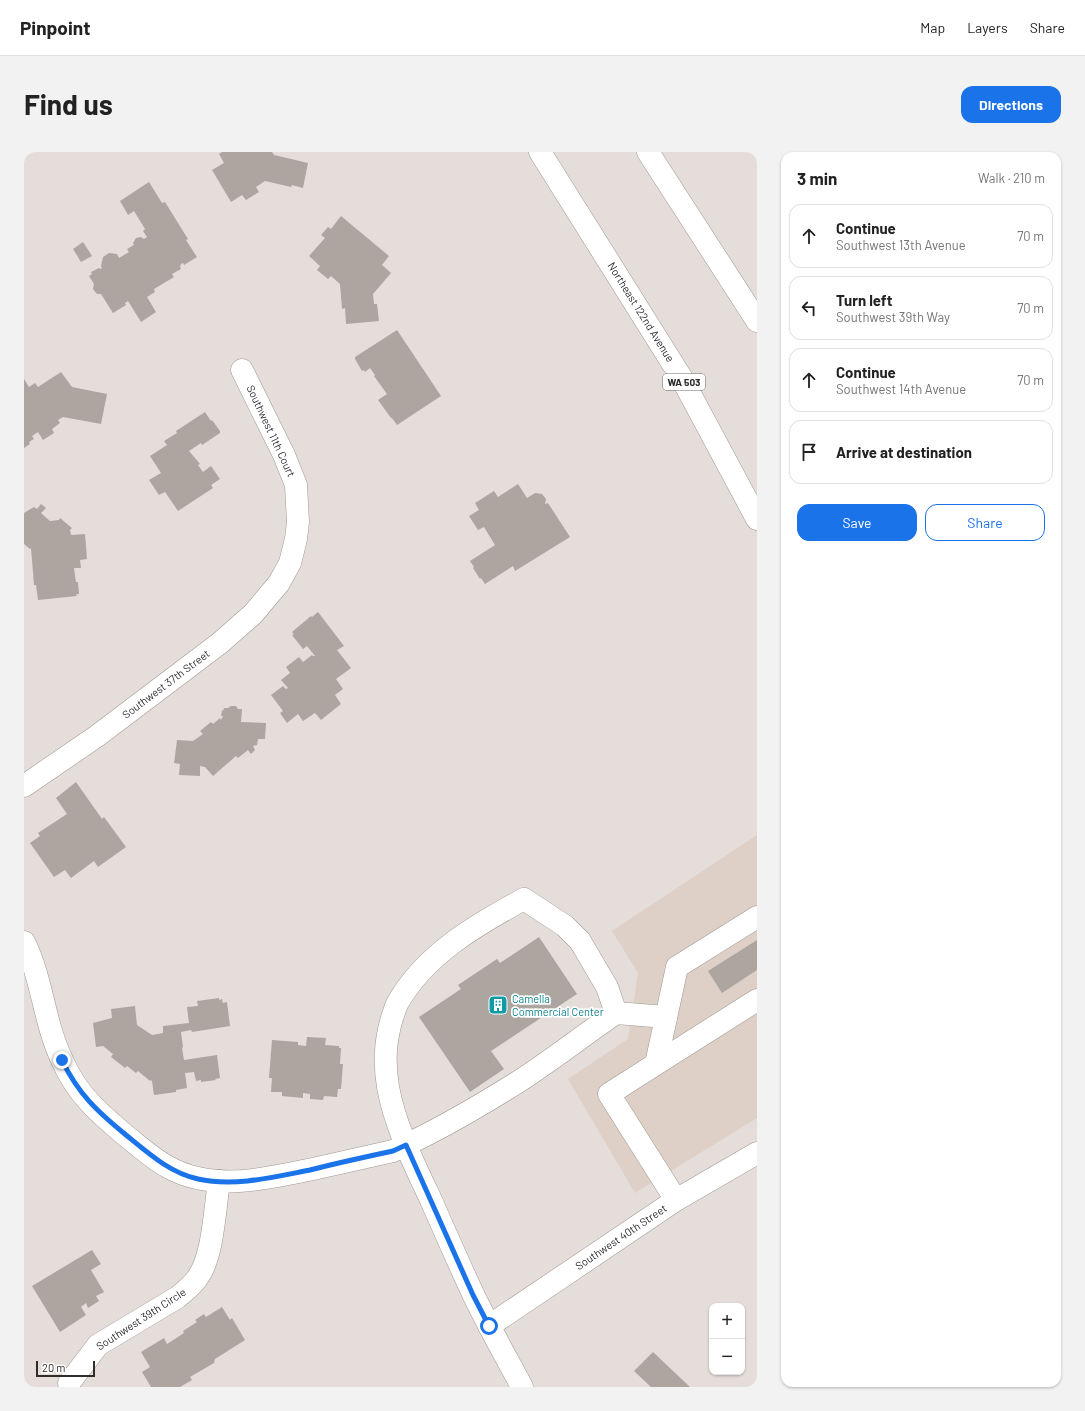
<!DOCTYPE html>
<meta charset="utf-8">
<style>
:root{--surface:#fff;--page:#f2f2f2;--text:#222;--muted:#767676;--line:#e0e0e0;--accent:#1a73e8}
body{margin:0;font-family:Barlow,sans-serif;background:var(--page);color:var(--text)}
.controls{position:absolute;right:12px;bottom:12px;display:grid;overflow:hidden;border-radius:8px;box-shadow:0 1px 3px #0004}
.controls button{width:36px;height:36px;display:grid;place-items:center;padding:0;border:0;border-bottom:1px solid var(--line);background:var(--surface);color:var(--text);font:20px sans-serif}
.scale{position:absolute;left:12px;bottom:10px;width:59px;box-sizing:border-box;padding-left:4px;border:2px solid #2f2c2a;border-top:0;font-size:11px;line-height:14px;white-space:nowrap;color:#2f2c2a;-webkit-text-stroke:3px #fff;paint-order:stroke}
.stop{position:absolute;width:12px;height:12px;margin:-9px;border:3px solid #1a73e8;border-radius:50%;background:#fff}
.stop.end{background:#1a73e8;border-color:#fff;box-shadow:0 1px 4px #0008}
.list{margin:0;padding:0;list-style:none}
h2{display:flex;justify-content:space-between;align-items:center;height:52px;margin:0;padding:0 16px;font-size:17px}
h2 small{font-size:13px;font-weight:400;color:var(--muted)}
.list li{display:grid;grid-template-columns:26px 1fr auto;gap:12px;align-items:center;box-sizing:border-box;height:64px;margin:0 8px 8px;padding:0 8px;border:1px solid var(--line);border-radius:12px}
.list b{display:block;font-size:15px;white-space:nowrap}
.list p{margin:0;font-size:13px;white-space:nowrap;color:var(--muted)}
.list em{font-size:13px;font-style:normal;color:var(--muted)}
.actions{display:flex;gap:8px;padding:12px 16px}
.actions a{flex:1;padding:9px 0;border:1px solid var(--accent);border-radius:12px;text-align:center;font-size:14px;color:var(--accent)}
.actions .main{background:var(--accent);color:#fff}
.icon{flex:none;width:22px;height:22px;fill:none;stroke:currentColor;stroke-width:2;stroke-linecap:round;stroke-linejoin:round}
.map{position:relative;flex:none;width:733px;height:1235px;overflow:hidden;border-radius:12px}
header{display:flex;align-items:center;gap:24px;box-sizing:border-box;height:56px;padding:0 20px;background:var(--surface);border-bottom:1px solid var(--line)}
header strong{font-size:19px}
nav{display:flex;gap:22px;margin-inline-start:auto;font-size:14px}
.intro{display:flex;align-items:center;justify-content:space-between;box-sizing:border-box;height:96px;padding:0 24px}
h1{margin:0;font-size:28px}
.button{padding:10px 18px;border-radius:12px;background:var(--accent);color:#fff;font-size:14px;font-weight:700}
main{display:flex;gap:24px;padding:0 24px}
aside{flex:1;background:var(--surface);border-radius:12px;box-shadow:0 1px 3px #0004}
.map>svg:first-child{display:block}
.built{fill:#ded0c6}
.building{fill:#aca5a0}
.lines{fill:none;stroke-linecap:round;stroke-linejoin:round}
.minor-casing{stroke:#9f9994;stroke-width:23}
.highway-casing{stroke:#9f9994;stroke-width:23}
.minor{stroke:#fff;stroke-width:22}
.highway{stroke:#fff;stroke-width:22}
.route{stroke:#1a73e8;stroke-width:5}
.labels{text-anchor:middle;stroke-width:3.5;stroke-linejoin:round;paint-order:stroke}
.shield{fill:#fff;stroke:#6d6b6a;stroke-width:1}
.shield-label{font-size:10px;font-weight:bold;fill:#2f2c2a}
.street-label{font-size:11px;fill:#2f2c2a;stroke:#fff}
.culture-label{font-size:11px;fill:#0d838f;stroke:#fff;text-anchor:start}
</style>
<header>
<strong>Pinpoint</strong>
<nav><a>Map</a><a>Layers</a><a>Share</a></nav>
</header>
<div class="intro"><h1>Find us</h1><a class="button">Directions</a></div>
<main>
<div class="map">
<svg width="733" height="1235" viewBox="0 0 733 1235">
<rect width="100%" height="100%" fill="#e5ddd9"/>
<!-- built -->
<polygon class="built" points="733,683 733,966 611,1041 544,927 604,887 614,821 588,779"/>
<!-- building -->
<g class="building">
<polygon points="198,0 248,0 250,3 284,11 279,36 268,33 267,35 241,29 232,35 235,40 222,48 218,43 207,50 188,18 200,11 195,2"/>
<polygon points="125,30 138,51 141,50 164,87 162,88 173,105 160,113 159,111 157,112 156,115 157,117 148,122 150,125 130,137 131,140 123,145 132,160 117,170 104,149 101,151 102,153 89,161 77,142 73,142 69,137 70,132 65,124 68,122 67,120 75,116 76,117 78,116 77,114 79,105 85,101 93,102 95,106 105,100 103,97 110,93 109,91 112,86 117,85 120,87 123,85 119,79 121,77 110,59 104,63 96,49"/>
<polygon points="317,64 365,104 358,113 367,121 349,142 350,152 353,152 355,169 322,172 321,156 318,157 316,132 307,124 304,127 293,118 296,114 285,104 301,86 297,83 304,75 307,77"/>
<polygon points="59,90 68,104 57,110 49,97"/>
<polygon points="373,178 417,244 373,273 368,266 367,266 354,248 363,242 350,224 351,223 346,216 341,220 340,218 338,219 331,207 331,205"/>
<polygon points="37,220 48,235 83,242 77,272 39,265 34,268 36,271 28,277 30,281 19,288 14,280 8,284 10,287 5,290 6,292 0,296 0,227 5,235 11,231 14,235"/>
<polygon points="181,260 187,269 188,268 196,279 196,281 178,293 177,291 165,299 176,312 174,313 179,320 187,314 196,327 187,333 189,336 154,359 141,340 135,343 125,328 137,321 126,304 143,293 140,289 153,281 152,279"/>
<polygon points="494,332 503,346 511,341 518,342 522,347 521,352 524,351 546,385 491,419 489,414 461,432 457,426 456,427 449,416 450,415 446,409 471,393 460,375 454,378 445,364 455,358 451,351 470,339 474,345"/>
<polygon points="17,352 22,356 17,361 26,369 35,368 36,366 48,376 46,378 47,383 61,382 63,407 56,408 57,416 50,416 52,430 54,430 55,442 52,442 53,444 14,448 12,433 10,433 7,396 6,397 0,392 0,361 10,355 13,357"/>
<polygon points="294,460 320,494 313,498 327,516 312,527 319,537 311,543 317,552 297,568 291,561 279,569 274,562 263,571 256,561 259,559 247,543 259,534 262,537 264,536 257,528 266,521 262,515 275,505 279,510 288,503 289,504 291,504 283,494 279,497 268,483 270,482 268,480 287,464 288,465"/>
<polygon points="207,554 212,554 214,557 218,557 217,570 242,571 241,587 234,587 233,593 229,594 231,598 227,602 224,598 214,606 212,604 189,624 181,615 176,614 176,624 155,623 156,612 150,611 153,588 169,589 179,582 176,579 187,570 189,572 196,566 197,568 199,564 197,564 198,558 199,559 200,556 204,556"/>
<polygon points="52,630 78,667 80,665 102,695 74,715 70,709 47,726 41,718 30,725 6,691 16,684 14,681 43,662 32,646"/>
<polygon points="515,785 553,842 467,899 480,917 446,940 395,865 437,837 434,833 473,807 476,811"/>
<polygon points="733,788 733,818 698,841 684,819"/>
<polygon points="195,846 195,848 198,847 199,851 203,850 206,874 168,880 167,878 157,880 159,895 158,896 160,908 193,903 196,926 191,927 192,928 177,930 177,928 172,929 170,920 161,921 163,936 152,938 152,940 130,943 128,929 126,928 126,929 114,919 112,921 103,914 101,916 87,905 89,902 79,894 72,895 69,871 88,866 87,857 111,854 113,873 128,883 139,881 139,874 165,871 163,855 174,854 173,849"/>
<polygon points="283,885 302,886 301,893 315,894 315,896 317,896 316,912 319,912 317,937 314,937 313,945 300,944 299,948 286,947 286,942 279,941 279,946 258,944 258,940 247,940 248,926 245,926 248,888 274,890 274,893 282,894"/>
<polygon points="68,1098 77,1112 67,1118 80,1140 72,1144 75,1149 64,1156 62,1151 57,1155 62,1163 36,1180 8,1134"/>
<polygon points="198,1155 206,1168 208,1166 221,1188 191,1207 190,1211 166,1225 168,1228 156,1235 127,1235 118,1220 126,1215 117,1200 140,1186 143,1192 160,1181 159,1179 173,1170 171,1168 180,1162 182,1165"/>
<polygon points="629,1200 666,1235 627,1235 610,1219"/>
</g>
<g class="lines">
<defs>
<g id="minor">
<polyline points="624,0 733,169"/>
<polyline points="0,634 73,584 196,491 229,462 255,431 266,411 272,387 274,370 272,333 260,303 218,218"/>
<path d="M0 790C19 828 20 872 39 910 53 942 75 961 101 983 115 994 129 1007 144 1015 189 1040 242 1027 289 1017 316 1011 342 1005 369 999 413 979 456 954 497 928 529 907 560 883 592 861L583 835 556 789 541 774 500 747C452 773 400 803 373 852 371 856 370 861 368 866 361 890 360 910 364 935 371 974 390 1012 407 1048 421 1080 435 1112 450 1144 465 1175 482 1205 498 1235"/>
<polyline points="592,861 642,865"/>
<polyline points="632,912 733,848"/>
<polyline points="652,1048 585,942 632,912 653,815 733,765"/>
<polyline points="465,1174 652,1048 733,1001"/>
<path d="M45 1231 74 1193 154 1145C161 1139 169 1133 174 1125 189 1105 191 1056 195 1029"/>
</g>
<polyline id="highway" points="516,0 657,225 733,367"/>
</defs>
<!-- minor casing -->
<use href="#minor" class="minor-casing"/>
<!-- highway casing -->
<use href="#highway" class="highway-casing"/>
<!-- minor -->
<use href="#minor" class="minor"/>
<!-- highway -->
<use href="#highway" class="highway"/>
</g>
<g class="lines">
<!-- route -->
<path class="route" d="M38 908C54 942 74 960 102 983 124 1001 146 1021 174 1027 211 1035 250 1025 286 1018 313 1011 341 1005 369 999L382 993 449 1143 465 1174"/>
</g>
<!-- icons -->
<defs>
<symbol id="building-square" viewBox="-11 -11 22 22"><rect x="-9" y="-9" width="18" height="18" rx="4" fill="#0f9aa8" stroke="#fff"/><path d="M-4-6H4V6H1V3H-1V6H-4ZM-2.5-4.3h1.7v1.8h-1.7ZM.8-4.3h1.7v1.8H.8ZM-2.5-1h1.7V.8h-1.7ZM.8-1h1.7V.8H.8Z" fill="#fff"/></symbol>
</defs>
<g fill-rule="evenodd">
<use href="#building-square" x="463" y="842" width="22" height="22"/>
</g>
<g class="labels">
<!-- shield labels -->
<rect class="shield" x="639" y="222" width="42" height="16" rx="3"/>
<g class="shield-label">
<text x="660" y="234">WA 503</text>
</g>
<!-- street labels -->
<g class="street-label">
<text transform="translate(617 160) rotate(58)" y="4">Northeast 122nd Avenue</text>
<text transform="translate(247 279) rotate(65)" y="4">Southwest 11th Court</text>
<text transform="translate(142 532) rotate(-37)" y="4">Southwest 37th Street</text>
<text transform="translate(597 1085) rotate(-34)" y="4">Southwest 40th Street</text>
<text transform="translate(117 1167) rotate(-33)" y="4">Southwest 39th Circle</text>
</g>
<!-- culture labels -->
<g class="culture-label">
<text x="488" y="851">Camella<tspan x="488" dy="13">Commercial Center</tspan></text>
</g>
</g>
</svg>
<div class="controls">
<button>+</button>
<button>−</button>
</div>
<div class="scale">20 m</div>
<div class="stop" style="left:465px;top:1174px"></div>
<div class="stop end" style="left:38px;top:908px"></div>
</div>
<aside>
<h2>3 min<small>Walk · 210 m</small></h2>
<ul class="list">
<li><svg class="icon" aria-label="ahead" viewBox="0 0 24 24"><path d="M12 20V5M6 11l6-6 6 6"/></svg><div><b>Continue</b><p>Southwest 13th Avenue</p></div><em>70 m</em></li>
<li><svg class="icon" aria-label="left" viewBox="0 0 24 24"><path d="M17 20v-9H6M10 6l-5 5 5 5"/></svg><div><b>Turn left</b><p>Southwest 39th Way</p></div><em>70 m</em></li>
<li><svg class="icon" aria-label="ahead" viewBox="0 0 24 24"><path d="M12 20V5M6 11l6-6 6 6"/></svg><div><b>Continue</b><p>Southwest 14th Avenue</p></div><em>70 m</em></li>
<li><svg class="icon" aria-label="arrive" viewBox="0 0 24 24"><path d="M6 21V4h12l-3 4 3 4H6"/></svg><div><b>Arrive at destination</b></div></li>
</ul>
<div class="actions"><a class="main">Save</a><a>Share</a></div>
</aside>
</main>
